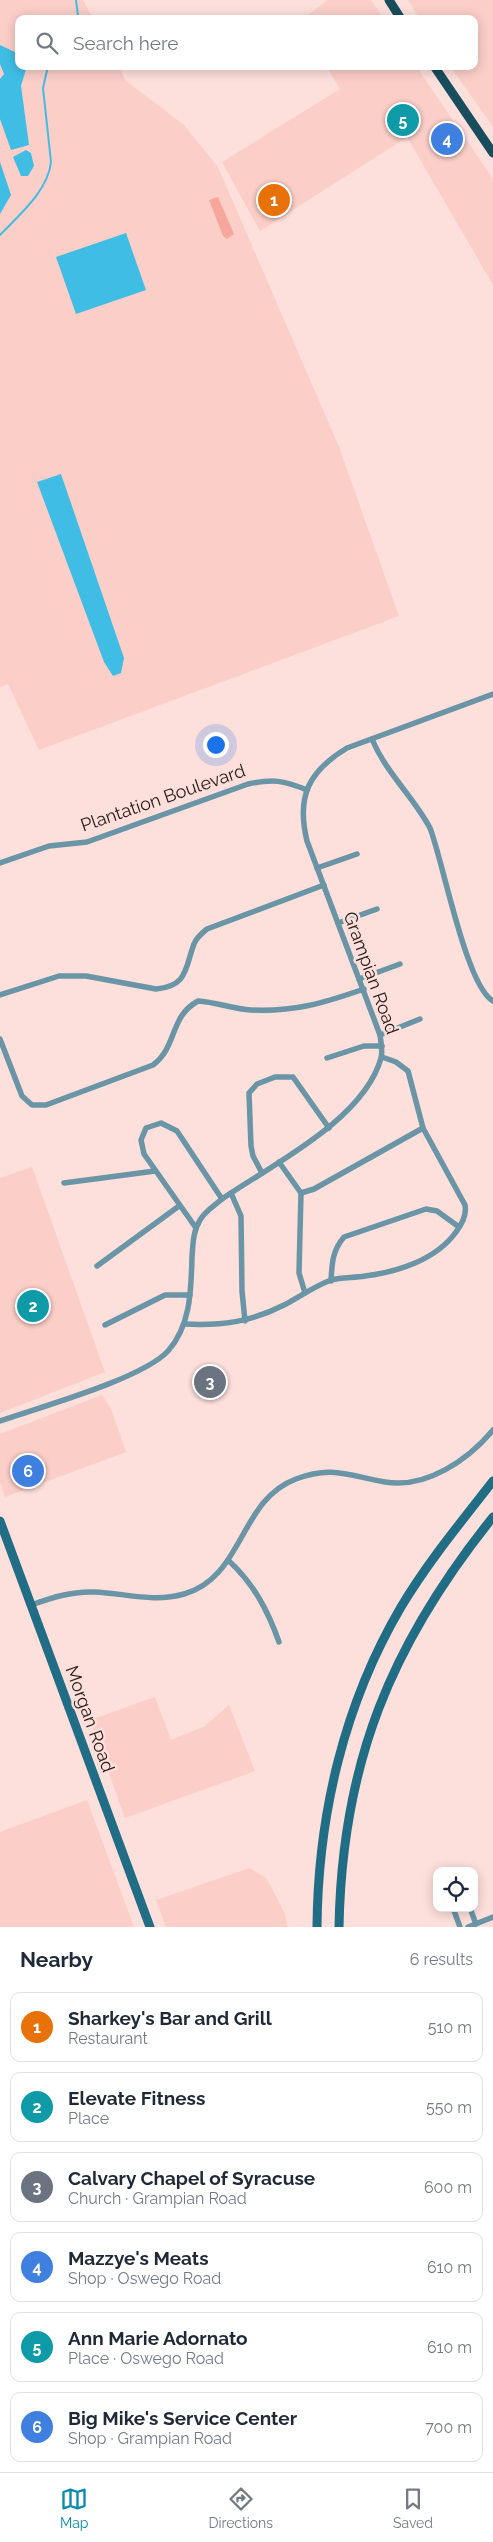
<!DOCTYPE html>
<meta charset="utf-8">
<style>
:root{--surface:#fff;--page:#f6f6f7;--text:#1f2937;--muted:#747a83;--line:#e0e1e3;--accent:#078aab}
body{margin:0;font-family:Raleway,sans-serif;background:var(--page);color:var(--text)}
.controls{position:absolute;right:15px;bottom:15px;display:grid;overflow:hidden;border-radius:10px;box-shadow:0 2px 12px #0003}
.controls button{width:45px;height:45px;display:grid;place-items:center;padding:0;border:0;border-bottom:1px solid var(--line);background:var(--surface);color:var(--text);font:25px sans-serif}
.you{position:absolute;left:215px;top:744px;width:18px;height:18px;margin:-12px;border:4px solid #fff;border-radius:50%;background:#1a73e8;box-shadow:0 0 0 8px #1a73e833}
.badge{display:grid;place-items:center;width:32px;height:32px;border-radius:50%;background:var(--accent);color:#fff;font-size:16px;font-weight:700}
.pin{position:absolute;translate:-50% -50%;border:2px solid #fff;box-shadow:0 1px 5px #0006}
.list{margin:0;padding:0;list-style:none}
h2{display:flex;justify-content:space-between;align-items:center;height:65px;margin:0;padding:0 20px;font-size:21px}
h2 small{font-size:16px;font-weight:400;color:var(--muted)}
.list li{display:grid;grid-template-columns:32px 1fr auto;gap:15px;align-items:center;box-sizing:border-box;height:70px;margin:0 10px 10px;padding:0 10px;border:1px solid var(--line);border-radius:10px}
.list b{display:block;font-size:19px;white-space:nowrap}
.list p{margin:0;font-size:16px;white-space:nowrap;color:var(--muted)}
.list em{font-size:16px;font-style:normal;color:var(--muted)}
.icon{flex:none;width:28px;height:28px;fill:none;stroke:currentColor;stroke-width:2;stroke-linecap:round;stroke-linejoin:round}
.map{position:relative;flex:none;width:493px;height:1927px;overflow:hidden}
.search{position:absolute;background:var(--surface);box-shadow:0 2px 12px #0003;left:15px;right:15px;top:15px;height:55px;display:flex;align-items:center;gap:12px;box-sizing:border-box;padding:0 18px;border-radius:10px;color:var(--muted);font-size:19px}
.sheet{height:545px;background:var(--surface)}
nav{display:flex;justify-content:space-around;align-items:center;box-sizing:border-box;height:70px;border-top:1px solid var(--line);background:var(--surface);font-size:14px;color:var(--muted)}
nav a{display:grid;justify-items:center;gap:2px}
nav .on{color:var(--accent)}
.map>svg:first-child{display:block}
.built{fill:#fbcec8}
.green{fill:#f6a69d}
.water{fill:#40bde4}
.lines{fill:none;stroke-linecap:round;stroke-linejoin:round}
.stream{stroke:#40bde4;stroke-width:2}
.street{stroke:#6995a6;stroke-width:5.5}
.secondary{stroke:#206d85;stroke-width:9}
.primary{stroke:#184d5e;stroke-width:9}
.labels{text-anchor:middle;stroke-width:5;stroke-linejoin:round;paint-order:stroke}
.street-label{font-size:18px;fill:#261918;stroke:#fddfdb}
</style>
<div class="map">
<svg width="493" height="1927" viewBox="0 0 493 1927">
<rect width="100%" height="100%" fill="#fddfdb"/>
<!-- built -->
<g class="built">
<polygon points="0,0 83,0 93,19 19,19 19,66 118,66 126,81 184,125 218,167 339,447 399,616 39,750 8,684 0,687"/>
<polygon points="328,0 371,0 384,19 302,19"/>
<polygon points="408,0 493,0 493,127 450,66 474,66 474,19 420,19"/>
<polygon points="326,66 416,66 493,179 493,285 407,137 260,231 222,162 340,89"/>
<polygon points="32,1167 105,1372 0,1413 0,1178"/>
<polygon points="102,1395 111,1409 126,1452 5,1497 0,1482 0,1434"/>
<polygon points="155,1697 171,1740 205,1726 229,1705 255,1771 125,1818 90,1720"/>
<polygon points="87,1800 134,1927 0,1927 0,1832"/>
<polygon points="250,1868 267,1879 285,1914 287,1927 166,1927 156,1900"/>
</g>
<!-- green -->
<polygon class="green" points="218,197 234,234 227,239 223,236 209,200"/>
<!-- water -->
<g class="water">
<polygon points="0,45 19,54 19,66 27,66 21,86 29,145 11,150 0,119 0,79 4,74 0,64"/>
<polygon points="26,150 31,153 34,166 28,176 21,176 13,157"/>
<polygon points="0,162 11,195 0,214"/>
<polygon points="126,233 146,290 76,314 56,257"/>
<polygon points="61,474 124,658 121,673 113,676 104,662 37,482"/>
</g>
<g class="lines">
<!-- stream -->
<g class="stream">
<polyline points="72,19 78,16 76,0"/>
<path d="M0 235C19 215 48 191 51 162L43 88 48 66"/>
</g>
<!-- street -->
<g class="street">
<path d="M372 739C386 773 413 796 430 828 443 861 466 986 493 1001"/>
<path d="M0 863 49 846 87 842 248 784C273 779 283 780 307 790"/>
<polyline points="317,868 357,854"/>
<polyline points="338,923 377,909"/>
<polyline points="359,979 400,964"/>
<path d="M0 995 59 976H86L156 989C188 986 185 968 194 944 196 938 202 933 207 929L324 885"/>
<polyline points="380,1035 420,1019"/>
<path d="M0 1039 22 1096 32 1105H46L153 1065C178 1046 169 1017 198 1001 216 1002 233 1009 251 1010 294 1012 324 1003 364 989"/>
<polyline points="327,1058 364,1046 382,1046"/>
<polyline points="279,1162 301,1193 299,1273 305,1293"/>
<polyline points="262,1173 253,1156 251,1146 249,1093 257,1084 275,1077 293,1077 329,1128"/>
<polyline points="64,1183 155,1171"/>
<polyline points="231,1193 241,1216 242,1291 245,1321"/>
<polyline points="301,1193 314,1189 423,1128"/>
<polyline points="196,1228 144,1154 141,1140 146,1128 161,1123 177,1131 222,1199"/>
<polyline points="97,1266 179,1206"/>
<path d="M331 1281C332 1264 332 1251 344 1237L426 1209 437 1211 459 1227"/>
<path d="M184 1324C221 1326 251 1322 284 1305 299 1297 315 1286 331 1280 342 1277 354 1278 365 1276 397 1272 436 1260 456 1232 462 1224 467 1215 465 1205L423 1128 408 1071 396 1062 382 1057"/>
<polyline points="105,1325 165,1295 190,1295"/>
<path d="M0 1421C40 1407 142 1379 168 1351 191 1325 191 1290 192 1257 193 1244 193 1231 200 1220 205 1211 214 1206 222 1199 271 1165 364 1120 381 1058 383 1051 381 1043 380 1035L307 841C296 796 309 771 347 748L493 694"/>
<path d="M229 1561C254 1584 268 1611 279 1642"/>
<path d="M31 1605C51 1598 72 1591 94 1592 125 1593 153 1603 184 1594 244 1577 239 1500 296 1479 332 1465 350 1476 385 1482 426 1489 468 1460 493 1430"/>
<polyline points="446,1871 454,1871"/>
<polyline points="453,1908 460,1927"/>
<polyline points="470,1908 476,1924"/>
<polyline points="468,1927 493,1917"/>
</g>
<!-- secondary -->
<g class="secondary">
<polyline points="0,1521 150,1927"/>
<path d="M317 1927C318 1815 344 1704 401 1607 428 1562 461 1522 493 1481"/>
<path d="M339 1927C342 1763 391 1644 493 1517"/>
</g>
<!-- primary -->
<g class="primary">
<polyline points="389,0 401,19"/>
<polyline points="434,66 493,153"/>
</g>
</g>
<g class="labels">
<!-- street labels -->
<g class="street-label">
<text transform="translate(163 798) rotate(-19)" y="6">Plantation Boulevard</text>
<text transform="translate(371 973) rotate(70)" y="6">Grampian Road</text>
<text transform="translate(90 1719) rotate(70)" y="6">Morgan Road</text>
</g>
</g>
</svg>
<div class="controls">
<button><svg class="icon" aria-label="locate" viewBox="0 0 24 24"><circle cx="12" cy="12" r="6"/><path d="M12 2v4M12 18v4M2 12h4M18 12h4"/></svg></button>
</div>
<div class="you"></div>
<div class="pin badge" style="left:274px;top:200px;background:#e8710a">1</div>
<div class="pin badge" style="left:33px;top:1306px;background:#0f9aa8">2</div>
<div class="pin badge" style="left:210px;top:1382px;background:#6b7280">3</div>
<div class="pin badge" style="left:447px;top:139px;background:#3f7fe0">4</div>
<div class="pin badge" style="left:403px;top:120px;background:#0f9aa8">5</div>
<div class="pin badge" style="left:28px;top:1471px;background:#3f7fe0">6</div>
<div class="search"><svg class="icon" aria-label="search" viewBox="0 0 24 24"><circle cx="10" cy="10" r="6"/><path d="M15 15l6 6"/></svg>Search here</div>
</div>
<section class="sheet">
<h2>Nearby<small>6 results</small></h2>
<ul class="list">
<li><span class="badge" style="background:#e8710a">1</span><div><b>Sharkey's Bar and Grill</b><p>Restaurant</p></div><em>510 m</em></li>
<li><span class="badge" style="background:#0f9aa8">2</span><div><b>Elevate Fitness</b><p>Place</p></div><em>550 m</em></li>
<li><span class="badge" style="background:#6b7280">3</span><div><b>Calvary Chapel of Syracuse</b><p>Church · Grampian Road</p></div><em>600 m</em></li>
<li><span class="badge" style="background:#3f7fe0">4</span><div><b>Mazzye's Meats</b><p>Shop · Oswego Road</p></div><em>610 m</em></li>
<li><span class="badge" style="background:#0f9aa8">5</span><div><b>Ann Marie Adornato</b><p>Place · Oswego Road</p></div><em>610 m</em></li>
<li><span class="badge" style="background:#3f7fe0">6</span><div><b>Big Mike's Service Center</b><p>Shop · Grampian Road</p></div><em>700 m</em></li>
</ul>
</section>
<nav>
<a class="on"><svg class="icon" aria-label="map" viewBox="0 0 24 24"><path d="M3 6l6-2 6 2 6-2v14l-6 2-6-2-6 2zM9 4v14M15 6v14"/></svg>Map</a>
<a><svg class="icon" aria-label="directions" viewBox="0 0 24 24"><path d="M12 3l9 9-9 9-9-9zM9 14v-3h6M13 9l2 2-2 2"/></svg>Directions</a>
<a><svg class="icon" aria-label="saved" viewBox="0 0 24 24"><path d="M7 4h10v16l-5-4-5 4z"/></svg>Saved</a>
</nav>
